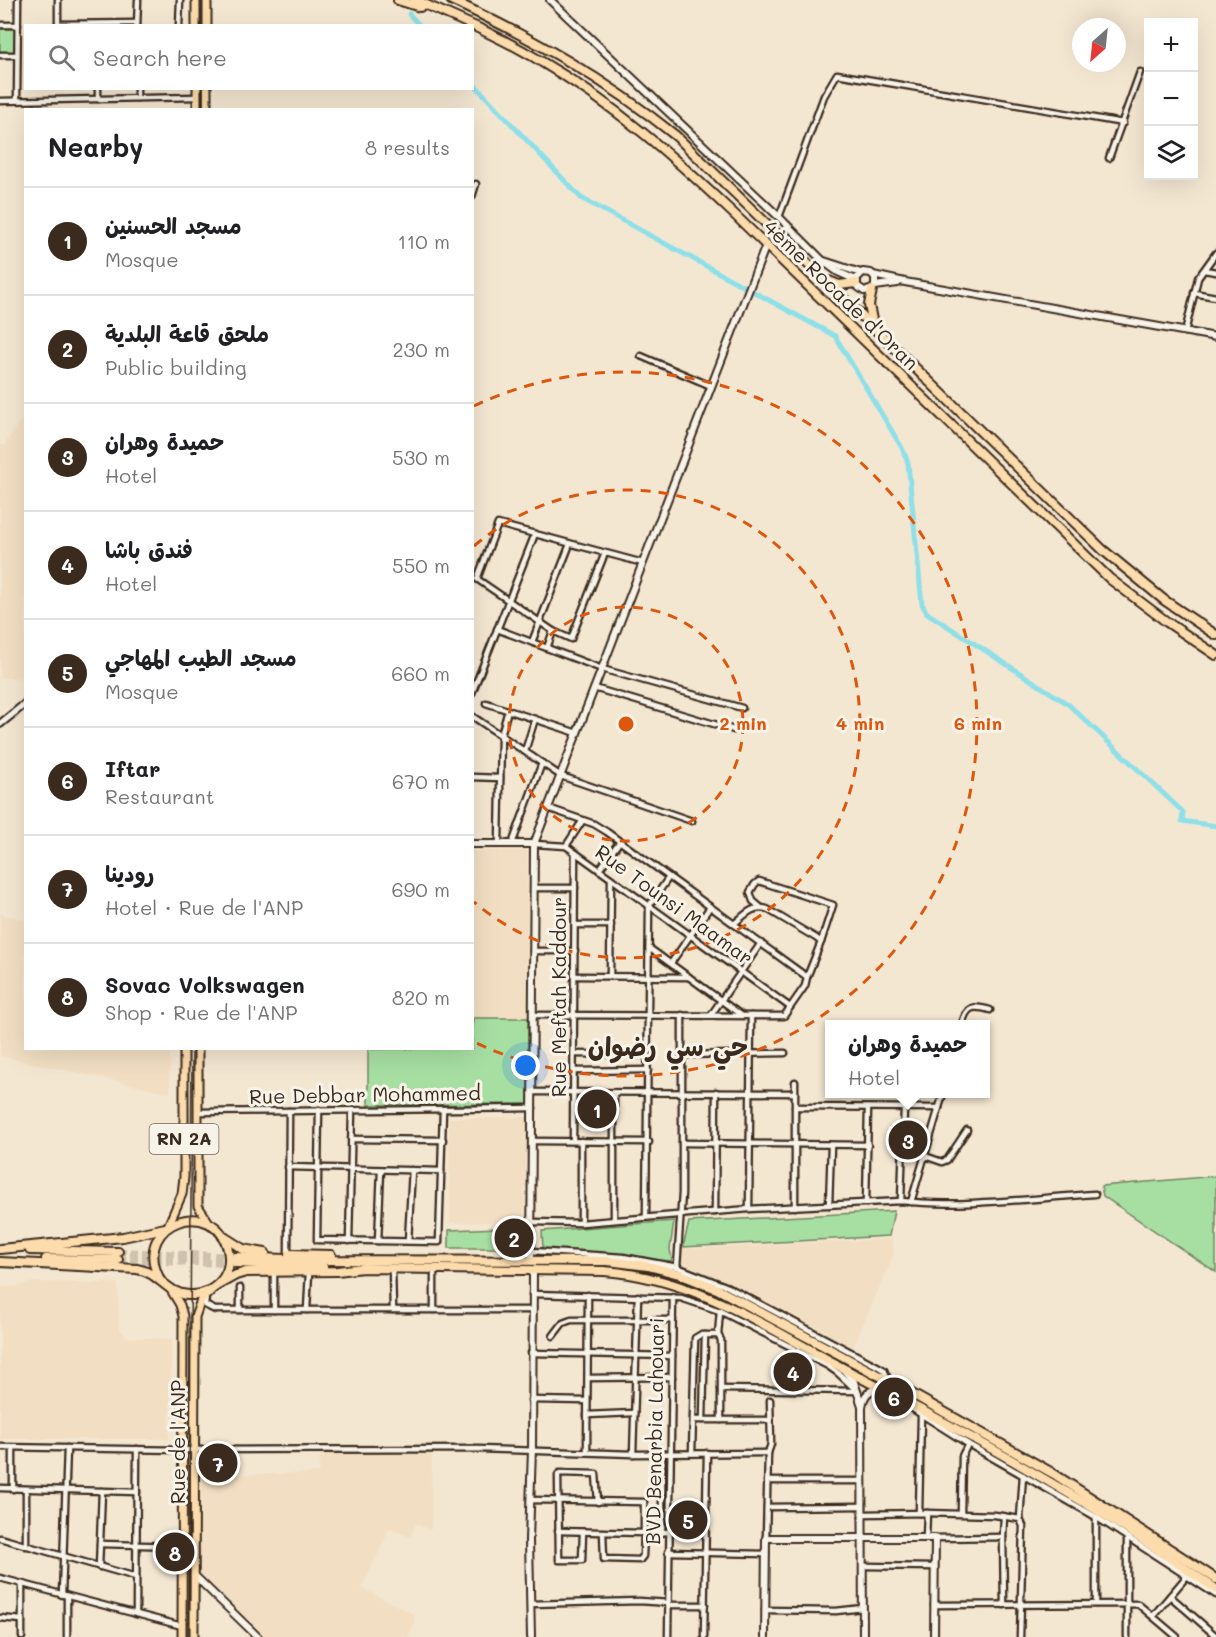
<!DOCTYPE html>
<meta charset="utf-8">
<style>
:root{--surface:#fff;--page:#f6f6f6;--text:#202124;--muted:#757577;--line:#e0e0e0;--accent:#3b2a1e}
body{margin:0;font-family:Mali,"Playpen Sans Arabic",sans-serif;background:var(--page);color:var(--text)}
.controls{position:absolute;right:18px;top:18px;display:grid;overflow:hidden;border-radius:0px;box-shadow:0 6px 24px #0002}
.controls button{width:54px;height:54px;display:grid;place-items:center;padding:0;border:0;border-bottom:2px solid var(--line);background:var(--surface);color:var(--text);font:30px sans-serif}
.compass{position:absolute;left:1072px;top:18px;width:54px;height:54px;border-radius:50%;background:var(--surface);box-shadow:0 6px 24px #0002;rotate:207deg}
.you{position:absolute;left:526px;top:1066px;width:21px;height:21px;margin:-15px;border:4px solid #fff;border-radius:50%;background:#1a73e8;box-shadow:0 0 0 9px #1a73e833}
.badge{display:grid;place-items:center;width:39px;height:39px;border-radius:50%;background:var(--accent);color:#fff;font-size:20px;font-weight:700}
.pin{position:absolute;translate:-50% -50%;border:3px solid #fff;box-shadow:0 2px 6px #0006}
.popup{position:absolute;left:825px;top:1020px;width:165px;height:78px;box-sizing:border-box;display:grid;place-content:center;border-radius:0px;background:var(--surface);filter:drop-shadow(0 2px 4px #0005);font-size:20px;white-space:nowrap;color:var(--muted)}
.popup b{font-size:22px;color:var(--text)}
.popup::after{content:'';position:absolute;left:50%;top:100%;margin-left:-12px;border:12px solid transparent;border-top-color:var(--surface)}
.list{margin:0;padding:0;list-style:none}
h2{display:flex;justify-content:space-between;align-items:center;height:78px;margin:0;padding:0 24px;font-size:26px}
h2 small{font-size:20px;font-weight:400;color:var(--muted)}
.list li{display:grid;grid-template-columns:39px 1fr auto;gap:18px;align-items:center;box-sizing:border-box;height:108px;padding:0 24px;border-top:2px solid var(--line)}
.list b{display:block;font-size:22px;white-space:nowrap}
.list p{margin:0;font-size:20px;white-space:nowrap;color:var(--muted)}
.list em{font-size:20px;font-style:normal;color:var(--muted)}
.icon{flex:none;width:33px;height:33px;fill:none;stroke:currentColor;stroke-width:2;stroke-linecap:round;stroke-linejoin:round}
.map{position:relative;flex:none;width:1216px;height:1637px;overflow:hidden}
.search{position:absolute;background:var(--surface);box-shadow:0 6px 24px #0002;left:24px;top:24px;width:450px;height:66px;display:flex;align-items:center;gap:15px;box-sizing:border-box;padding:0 21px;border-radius:0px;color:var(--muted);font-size:22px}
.panel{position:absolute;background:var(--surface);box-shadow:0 6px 24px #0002;left:24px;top:108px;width:450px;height:942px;border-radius:0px}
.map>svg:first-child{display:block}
.built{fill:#f2dfc3}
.green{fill:#a7dfa3;stroke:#718460;stroke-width:1.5}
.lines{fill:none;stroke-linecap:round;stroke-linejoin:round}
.canal{stroke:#8edfe8;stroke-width:5}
.highway-tunnel{stroke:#cfc1ae;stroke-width:8;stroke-dasharray:8 4;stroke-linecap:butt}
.street-casing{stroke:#3b2a1e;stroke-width:9}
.secondary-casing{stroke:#3b2a1e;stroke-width:10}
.primary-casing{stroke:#3b2a1e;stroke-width:11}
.highway-casing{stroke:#3b2a1e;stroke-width:12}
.street{stroke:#f7f3e8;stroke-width:4.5}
.secondary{stroke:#f7f3e8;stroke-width:6}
.primary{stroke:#fcdcac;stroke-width:7}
.highway{stroke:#fcdcac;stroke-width:8}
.tram{stroke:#3b2a1e;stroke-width:1.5}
.ring{fill:none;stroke:#df570d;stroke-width:3;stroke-dasharray:10 8}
.labels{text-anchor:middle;stroke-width:6;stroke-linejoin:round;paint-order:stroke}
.shield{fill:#f7f3e8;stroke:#73665b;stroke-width:1.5}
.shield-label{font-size:18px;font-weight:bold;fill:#3b2a1e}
.street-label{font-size:20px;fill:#3b2a1e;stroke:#f7f3e8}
.district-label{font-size:26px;font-weight:bold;fill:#3b2a1e;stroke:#f7f3e8}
.centre{fill:#df570d;stroke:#f7f3e8;stroke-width:3}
.ring-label{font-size:18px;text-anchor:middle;font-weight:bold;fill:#df570d;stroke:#f7f3e8;stroke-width:6;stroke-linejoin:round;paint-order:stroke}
</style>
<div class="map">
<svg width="1216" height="1637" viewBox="0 0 1216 1637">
<rect width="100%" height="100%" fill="#f4e7d2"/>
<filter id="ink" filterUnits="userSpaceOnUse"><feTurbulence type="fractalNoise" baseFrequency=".0167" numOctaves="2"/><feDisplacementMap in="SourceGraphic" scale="12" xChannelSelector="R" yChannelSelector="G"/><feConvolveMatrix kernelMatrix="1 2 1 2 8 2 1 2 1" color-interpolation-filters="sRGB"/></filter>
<g filter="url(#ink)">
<!-- built -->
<g class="built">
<polygon points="20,421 26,425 25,678 0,678 0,445 4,445"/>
<polygon points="527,850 528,1018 473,1018 472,851"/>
<polygon points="0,914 25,920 26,1048 170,1049 170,1093 0,1056"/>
<polygon points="527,1117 524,1222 450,1223 449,1118"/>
<polygon points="892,1239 894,1255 853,1348 743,1289 683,1264 681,1249"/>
<polygon points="33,1282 118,1283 119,1328 127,1337 172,1339 169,1439 0,1439 0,1287 17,1286"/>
<polygon points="320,1452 432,1453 431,1530 416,1524 410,1537 390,1528 362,1588 414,1614 415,1623 408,1637 263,1637 196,1570 200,1475 319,1473"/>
</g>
<!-- green -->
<g class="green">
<polygon points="0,29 15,29 15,53 0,52"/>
<polygon points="473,1018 528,1018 528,1104 368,1105 368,1049 472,1048"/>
<polygon points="1216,1176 1216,1272 1103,1196 1101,1186"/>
<polygon points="894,1211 889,1236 683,1247 689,1222"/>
<polygon points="674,1221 670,1249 672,1261 543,1249 542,1231"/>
<polygon points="499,1228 500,1248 449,1248 449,1230"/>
</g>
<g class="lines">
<!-- canal -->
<g class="canal">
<polyline points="409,14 420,26"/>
<polyline points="472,82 581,198 835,336 902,448 908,463 922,604 927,613 1068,704 1183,812 1182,821 1216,826"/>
</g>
<!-- highway-tunnel -->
<g class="highway-tunnel">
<polyline points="118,1252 235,1257"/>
<polyline points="118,1260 233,1263"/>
</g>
<defs>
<g id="street">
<polyline points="58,0 58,26"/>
<polyline points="58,24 137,23"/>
<polyline points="0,25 18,25"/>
<polyline points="137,26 138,0"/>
<polyline points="179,26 180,0"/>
<polyline points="0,55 17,55"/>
<polyline points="137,88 137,98"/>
<polyline points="98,99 98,88"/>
<polyline points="17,100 18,0"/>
<polyline points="0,101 197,97"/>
<polyline points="1109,158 1140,72"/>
<polyline points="472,197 476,184"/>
<polyline points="779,217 824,96 837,74 1123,123"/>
<polyline points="1204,270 1216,272"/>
<polyline points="1194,293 1216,297"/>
<polyline points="1185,332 1198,278 1216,253"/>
<polyline points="641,356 711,386"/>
<path d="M605 553 571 639 553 631 477 579 498 524C546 537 594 550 643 563"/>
<polyline points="497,629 602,669 742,708"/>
<polyline points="532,642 570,544"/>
<polyline points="547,648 553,631"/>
<polyline points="594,688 734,730"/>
<polyline points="472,693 535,534"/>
<polyline points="486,703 577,733"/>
<polyline points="472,716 561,776 692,821"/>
<polyline points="525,751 535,719"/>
<polyline points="472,777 500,778"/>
<polyline points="499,844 501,735 508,710"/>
<polyline points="512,844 542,763"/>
<polyline points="534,844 566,846 790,1007"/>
<polyline points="566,846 583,820"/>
<polyline points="599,870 620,841"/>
<polyline points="534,888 575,888"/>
<polyline points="760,907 753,901 750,892 755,884 759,881 833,905 821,942"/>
<path d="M734 924C745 915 752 905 767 909L816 938 821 942 807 977"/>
<polyline points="575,925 611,925"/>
<polyline points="649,948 741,1015"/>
<polyline points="533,951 575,951"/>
<polyline points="671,963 710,907"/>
<polyline points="574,976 689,977"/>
<polyline points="610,976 611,879"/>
<polyline points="534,1015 784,1016 805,986 807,977 607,832 594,824 548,808"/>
<polyline points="711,1015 761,943"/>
<path d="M962 1024C967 1006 972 1005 990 1010"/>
<polyline points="574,1054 648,1055"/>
<polyline points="682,1055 785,1053"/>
<polyline points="574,1071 648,1070"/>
<polyline points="795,1082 795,1207"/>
<polyline points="534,1092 795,1093"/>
<polyline points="795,1107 939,1108"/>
<polyline points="319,1110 317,1240 439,1242 443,1109"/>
<polyline points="198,1112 533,1108"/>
<polyline points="351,1139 443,1140"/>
<polyline points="533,1141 649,1142"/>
<polyline points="573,1141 575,853"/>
<polyline points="682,1143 868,1145"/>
<polyline points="925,1156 942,1162 947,1160 967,1130"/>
<polyline points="288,1167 441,1171"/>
<polyline points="901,1201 904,1109"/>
<polyline points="911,1202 943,1094"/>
<polyline points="866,1203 868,1108"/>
<polyline points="829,1205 831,1145"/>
<polyline points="749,1209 751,1016"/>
<polyline points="715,1212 716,1092"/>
<polyline points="646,1217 649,906 669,877"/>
<polyline points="614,1220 614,1093"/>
<path d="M533 1222 581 1223 749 1209 901 1201C962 1208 1033 1198 1095 1194"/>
<polyline points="581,1223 581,1141"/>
<polyline points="349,1241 352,1110"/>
<polyline points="378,1241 381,1170"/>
<polyline points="408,1241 412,1170"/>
<polyline points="532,1251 623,1257 677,1267 728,1287 879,1367 884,1370 889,1381"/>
<polyline points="288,1254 289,1111"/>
<polyline points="677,1267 682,1193 682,1015"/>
<polyline points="392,1269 393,1310"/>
<polyline points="274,1271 274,1310"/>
<polyline points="240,1288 240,1310"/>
<polyline points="532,1294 681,1298 720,1311 828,1366 838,1373 855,1389"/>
<polyline points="206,1297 205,1305 215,1310 532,1310"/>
<polyline points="307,1310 309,1272"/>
<polyline points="434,1310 434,1269"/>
<polyline points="718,1335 721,1340 721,1420"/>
<polyline points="553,1336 563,1323 571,1320 673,1320"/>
<polyline points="531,1353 672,1356"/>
<polyline points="588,1378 672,1377"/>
<polyline points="721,1389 857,1391"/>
<polyline points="531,1400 587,1401"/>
<polyline points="908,1406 968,1444 1096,1517 1216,1595"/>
<polyline points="587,1415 634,1413"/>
<polyline points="693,1420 770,1420"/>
<polyline points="703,1420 705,1335"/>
<polyline points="0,1447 181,1450 478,1449 633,1454 768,1453"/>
<polyline points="587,1452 588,1295"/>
<polyline points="692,1453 695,1338 700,1335 718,1335 720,1311"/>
<polyline points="633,1454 638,1296"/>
<polyline points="662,1454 662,1533"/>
<polyline points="767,1481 862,1481"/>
<polyline points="0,1488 137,1492"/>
<polyline points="13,1489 13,1448"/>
<polyline points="26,1489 26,1546"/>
<polyline points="530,1500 644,1502 644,1533 669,1532"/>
<polyline points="767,1507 863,1506"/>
<polyline points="919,1513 921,1415"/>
<polyline points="927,1513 995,1515 1020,1519 1023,1526 1020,1637"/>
<polyline points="961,1513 962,1456 968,1444"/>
<polyline points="863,1514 927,1513 926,1538"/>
<polyline points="1020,1519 1023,1475"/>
<polyline points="558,1531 644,1533 643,1556 640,1560 604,1559 603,1532"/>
<polyline points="583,1532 582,1560 559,1560 558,1475 560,1473 596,1474 598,1502"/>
<polyline points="1003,1537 1004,1516"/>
<polyline points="0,1538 136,1577"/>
<polyline points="766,1538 768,1453 771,1444 770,1400"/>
<polyline points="935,1538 1003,1537 1004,1605"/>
<polyline points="100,1544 181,1546"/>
<polyline points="668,1552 766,1554"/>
<polyline points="864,1566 934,1567"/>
<polyline points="99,1567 102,1491"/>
<polyline points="0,1578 182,1626"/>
<polyline points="62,1595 67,1448"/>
<polyline points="1170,1596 1216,1636"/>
<polyline points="531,1604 639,1601 669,1603"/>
<polyline points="1096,1604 1096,1517"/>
<polyline points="669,1605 705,1605"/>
<polyline points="934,1605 1138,1604 1177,1637"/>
<polyline points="765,1610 836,1611 863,1608"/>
<polyline points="136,1614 137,1449"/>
<polyline points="1153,1616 1187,1576"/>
<polyline points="0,1618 22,1620"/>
<polyline points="22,1637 22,1584"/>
<polyline points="67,1637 67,1596"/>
<polyline points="668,1637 673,1297"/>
<polyline points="704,1637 707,1453"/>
<polyline points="1127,1637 1127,1538"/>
</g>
<g id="secondary">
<polyline points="550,0 779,217 823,261 838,272 856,280"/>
<polyline points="824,261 861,273"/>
<polyline points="873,275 905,282 1216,337"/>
<polyline points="875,286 875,277 871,273 863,272 857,278 857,286 864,291 872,290 875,286 898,283"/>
<polyline points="0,724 26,703"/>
<polyline points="472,844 534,844"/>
<polyline points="531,1260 534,844 766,245"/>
<polyline points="844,1370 854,1382 862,1406"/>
<polyline points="194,1575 258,1637"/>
<polyline points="531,1637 529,1540 532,1449 533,1271"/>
<polyline points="765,1637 766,1538 935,1538 934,1637"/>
<path d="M863 1637 862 1407C864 1394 869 1390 881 1388"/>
</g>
<g id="primary">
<polyline points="196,0 196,26"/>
<polyline points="207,26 207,0"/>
<polyline points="197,110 197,88"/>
<polyline points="207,110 207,88"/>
<polyline points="198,1048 198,1206 210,1224"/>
<polyline points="168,1226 182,1194 184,1177 184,1048"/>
<polyline points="171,1290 180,1305 183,1316 182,1637"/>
<polyline points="194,1637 195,1317 201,1300 211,1291"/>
</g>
<g id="highway">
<polyline points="398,0 420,7"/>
<path d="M415 0C458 19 502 37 542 62 614 104 675 158 735 215L1110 579 1167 622 1216 655"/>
<path d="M451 0C534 39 604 78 676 136L1103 550 1164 600 1216 635"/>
<polyline points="829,281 839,285 856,283"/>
<polyline points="872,290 869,305 873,325"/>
<polyline points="224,1237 243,1249 265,1253"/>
<polyline points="0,1249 123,1237 165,1228"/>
<polyline points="30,1250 118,1252"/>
<polyline points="289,1254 331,1255"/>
<polyline points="236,1257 311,1260 608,1261 648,1266 679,1274 717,1289 889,1381 1054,1474 1216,1579"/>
<polyline points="46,1259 118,1260"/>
<path d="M0 1262 137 1269C159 1272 166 1294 189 1295 203 1296 216 1289 224 1277 229 1269 230 1259 228 1250 217 1195 131 1220 159 1278"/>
<polyline points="236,1263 323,1267"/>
<path d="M216 1286 236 1275 246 1272 337 1271 363 1268 604 1271C702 1278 780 1336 865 1380 936 1417 1006 1456 1075 1497 1123 1525 1169 1558 1216 1589"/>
</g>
</defs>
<!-- street casing -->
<use href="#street" class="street-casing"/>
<!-- secondary casing -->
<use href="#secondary" class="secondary-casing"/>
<!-- primary casing -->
<use href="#primary" class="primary-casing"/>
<!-- highway casing -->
<use href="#highway" class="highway-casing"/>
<!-- street -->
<use href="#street" class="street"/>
<!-- secondary -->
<use href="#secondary" class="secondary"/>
<!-- primary -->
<use href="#primary" class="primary"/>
<!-- highway -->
<use href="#highway" class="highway"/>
<!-- tram -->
<g class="tram">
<polyline points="201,0 201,26"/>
<polyline points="203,88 203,110"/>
<polyline points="188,1637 192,1048"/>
</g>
</g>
</g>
<!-- distance rings -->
<g class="ring">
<circle cx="626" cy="724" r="117"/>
<path d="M474 546A234 234 0 1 1 474 902"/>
<path d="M474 406A352 352 0 1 1 474 1042"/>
</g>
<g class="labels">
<!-- shield labels -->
<rect class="shield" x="149.5" y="1124" width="69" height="30" rx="4.5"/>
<g class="shield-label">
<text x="184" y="1145">RN 2A</text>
</g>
<!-- street labels -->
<g class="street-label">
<text transform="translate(841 295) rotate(44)" y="7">4ème Rocade d'Oran</text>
<text transform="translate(674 905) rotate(36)" y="7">Rue Tounsi Maamar</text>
<text transform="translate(559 997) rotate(-90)" y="7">Rue Meftah Kaddour</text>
<text transform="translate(365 1095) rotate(-1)" y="7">Rue Debbar Mohammed</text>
<text transform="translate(655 1431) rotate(-89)" y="7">BVD Benarbia Lahouari</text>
<text transform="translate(178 1442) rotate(-90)" y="7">Rue de l'ANP</text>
</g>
<!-- district labels -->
<g class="district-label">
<text x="668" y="1056">حي سي رضوان</text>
</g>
</g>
<circle cx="626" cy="724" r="9" class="centre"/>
<g class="ring-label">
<text x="743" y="730">2 min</text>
<text x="860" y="730">4 min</text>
<text x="978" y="730">6 min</text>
</g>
</svg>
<div class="controls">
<button>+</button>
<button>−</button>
<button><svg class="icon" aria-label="layers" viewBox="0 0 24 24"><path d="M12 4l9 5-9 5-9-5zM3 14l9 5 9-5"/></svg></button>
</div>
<svg class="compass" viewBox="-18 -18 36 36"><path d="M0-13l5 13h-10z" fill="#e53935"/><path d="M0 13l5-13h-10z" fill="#757577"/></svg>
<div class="you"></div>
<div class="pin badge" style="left:597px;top:1109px">1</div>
<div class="pin badge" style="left:514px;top:1238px">2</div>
<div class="pin badge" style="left:908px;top:1140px">3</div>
<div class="popup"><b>حميدة وهران</b>Hotel</div>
<div class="pin badge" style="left:793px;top:1372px">4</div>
<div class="pin badge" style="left:688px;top:1520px">5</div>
<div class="pin badge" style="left:894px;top:1397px">6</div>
<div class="pin badge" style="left:218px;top:1463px">7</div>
<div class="pin badge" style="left:175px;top:1552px">8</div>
<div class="search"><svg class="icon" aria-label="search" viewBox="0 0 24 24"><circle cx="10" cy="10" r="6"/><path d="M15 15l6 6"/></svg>Search here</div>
<section class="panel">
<h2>Nearby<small>8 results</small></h2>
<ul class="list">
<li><span class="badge">1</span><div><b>مسجد الحسنين</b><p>Mosque</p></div><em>110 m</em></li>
<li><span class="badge">2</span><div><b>ملحق قاعة البلدية</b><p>Public building</p></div><em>230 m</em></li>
<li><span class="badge">3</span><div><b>حميدة وهران</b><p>Hotel</p></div><em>530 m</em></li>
<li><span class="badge">4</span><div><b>فندق باشا</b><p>Hotel</p></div><em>550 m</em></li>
<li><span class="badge">5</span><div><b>مسجد الطيب المهاجي</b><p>Mosque</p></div><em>660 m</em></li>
<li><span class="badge">6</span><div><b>Iftar</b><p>Restaurant</p></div><em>670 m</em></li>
<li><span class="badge">7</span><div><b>رودينا</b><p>Hotel · Rue de l'ANP</p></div><em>690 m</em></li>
<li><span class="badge">8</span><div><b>Sovac Volkswagen</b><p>Shop · Rue de l'ANP</p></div><em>820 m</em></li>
</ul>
</section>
</div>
